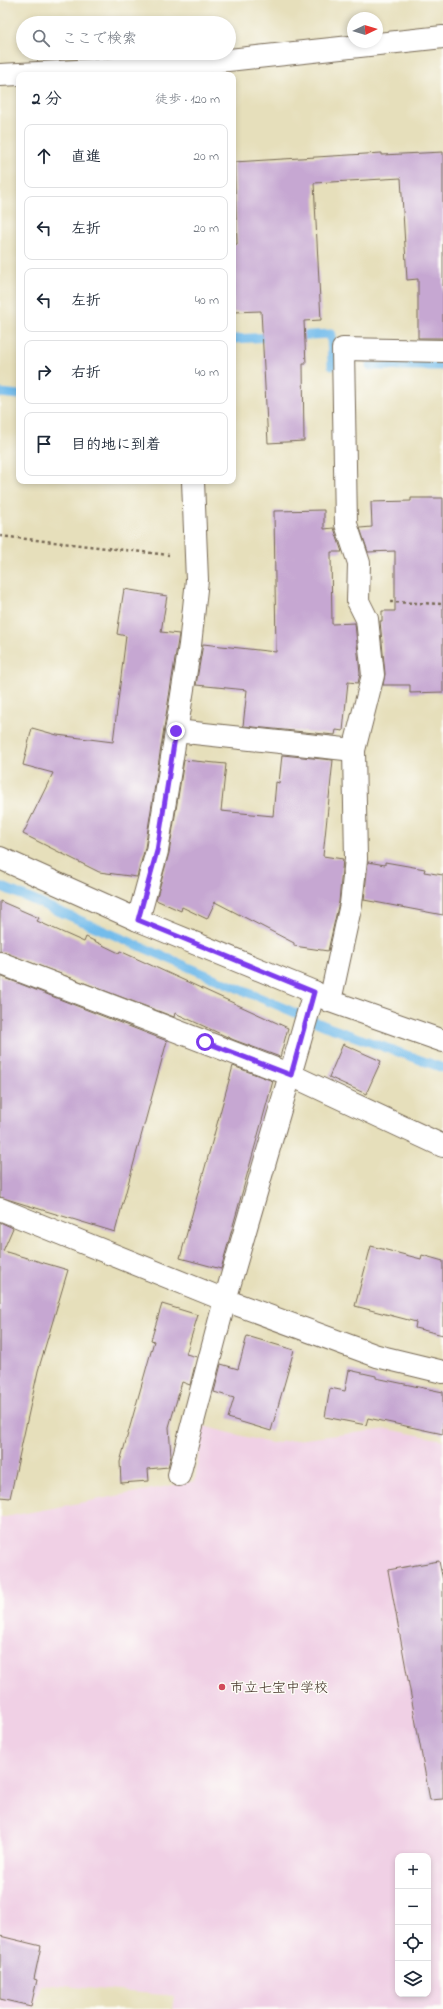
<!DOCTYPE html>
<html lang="ja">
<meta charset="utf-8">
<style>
:root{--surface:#fff;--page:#f6f6f7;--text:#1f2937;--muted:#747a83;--line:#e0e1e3}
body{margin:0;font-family:"Indie Flower","Klee One",sans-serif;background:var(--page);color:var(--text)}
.controls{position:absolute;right:12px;bottom:12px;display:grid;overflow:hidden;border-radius:8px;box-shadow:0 2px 6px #0003}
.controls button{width:36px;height:36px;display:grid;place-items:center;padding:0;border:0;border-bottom:1px solid var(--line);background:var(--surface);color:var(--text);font:20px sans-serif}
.compass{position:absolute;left:347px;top:12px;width:36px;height:36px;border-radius:50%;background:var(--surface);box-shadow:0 2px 6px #0003;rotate:86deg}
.stop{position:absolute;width:12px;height:12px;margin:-9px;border:3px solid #7c3aed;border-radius:50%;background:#fff}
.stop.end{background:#7c3aed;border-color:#fff;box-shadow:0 1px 4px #0008}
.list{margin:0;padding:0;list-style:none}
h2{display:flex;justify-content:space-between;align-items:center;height:52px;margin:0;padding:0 16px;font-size:17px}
h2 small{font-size:13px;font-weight:400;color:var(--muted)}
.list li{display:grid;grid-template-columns:26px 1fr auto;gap:12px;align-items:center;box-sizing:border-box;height:64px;margin:0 8px 8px;padding:0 8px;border:1px solid var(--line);border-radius:8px}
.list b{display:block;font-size:15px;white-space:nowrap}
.list em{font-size:13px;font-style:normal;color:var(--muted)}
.icon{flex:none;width:22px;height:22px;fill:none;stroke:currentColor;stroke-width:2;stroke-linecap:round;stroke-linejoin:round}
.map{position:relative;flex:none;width:443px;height:2009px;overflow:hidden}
.search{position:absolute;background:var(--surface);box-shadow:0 2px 6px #0003;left:16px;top:16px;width:220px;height:44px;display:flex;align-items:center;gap:10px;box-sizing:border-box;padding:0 14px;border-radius:22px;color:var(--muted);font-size:15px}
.panel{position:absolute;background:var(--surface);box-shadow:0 2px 6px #0003;left:16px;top:72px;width:220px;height:412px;border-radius:8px}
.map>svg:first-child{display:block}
.built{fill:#f0d0e5;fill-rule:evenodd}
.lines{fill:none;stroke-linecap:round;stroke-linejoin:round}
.stream{stroke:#73bceb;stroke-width:9}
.building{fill:#c6a7d2}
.minor-casing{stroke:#776955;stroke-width:24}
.path{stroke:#776955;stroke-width:2.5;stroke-dasharray:3 3;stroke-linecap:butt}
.minor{stroke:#fff;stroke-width:22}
.route{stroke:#7c3aed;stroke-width:5}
.poi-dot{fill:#d1495b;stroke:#fdfcf7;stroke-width:1.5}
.labels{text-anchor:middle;stroke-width:3;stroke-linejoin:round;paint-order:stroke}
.poi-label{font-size:14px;fill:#3b2a1e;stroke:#fdfcf7;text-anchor:start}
</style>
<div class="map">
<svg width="443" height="2009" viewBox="0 0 443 2009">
<rect width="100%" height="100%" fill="#fdfcf7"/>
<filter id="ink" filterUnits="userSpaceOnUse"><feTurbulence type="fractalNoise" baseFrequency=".025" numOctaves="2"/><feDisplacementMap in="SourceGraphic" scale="8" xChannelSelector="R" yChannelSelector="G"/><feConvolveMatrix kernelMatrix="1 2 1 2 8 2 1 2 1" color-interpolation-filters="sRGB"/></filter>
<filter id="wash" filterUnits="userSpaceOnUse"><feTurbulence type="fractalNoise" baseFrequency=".012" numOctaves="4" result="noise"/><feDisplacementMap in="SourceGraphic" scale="16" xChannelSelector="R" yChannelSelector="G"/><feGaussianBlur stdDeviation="0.9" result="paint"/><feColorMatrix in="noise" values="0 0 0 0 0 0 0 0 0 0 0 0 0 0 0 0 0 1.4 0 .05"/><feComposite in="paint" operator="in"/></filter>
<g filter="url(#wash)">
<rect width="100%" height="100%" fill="#e6dfbb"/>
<!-- built -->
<path class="built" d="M203 1426 270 1443 388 1429 443 1440V2009H173L175 1996 41 1984 34 2009 18 2007V2009H0V1518L195 1481ZM398 1856H428V1994H398Z"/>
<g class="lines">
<!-- stream -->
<g class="stream">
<polyline points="292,336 331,334 332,366"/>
<polyline points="233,339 274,337"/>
<polyline points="370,366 443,366"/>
<polyline points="0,393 19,395"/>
<polyline points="0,886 328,1027 443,1068"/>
</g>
</g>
<g id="blocks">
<!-- building -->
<g class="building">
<polygon points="443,152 443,338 418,338 418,279 407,280 401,178 314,183 321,320 304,321 306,364 303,364 304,441 268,443 261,311 233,312 233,245 237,244 234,162 382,153 382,155"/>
<polygon points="411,498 443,498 443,692 410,693 410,685 383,685 385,674 380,621 382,621 382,611 395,611 395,551 368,552 360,528 372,527 371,502 411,501"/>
<polygon points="324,510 324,529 334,528 342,552 331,552 332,624 355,623 360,674 358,683 348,682 343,731 336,730 335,735 243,726 247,690 196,685 203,644 276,652 274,511"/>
<polygon points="124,589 167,596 161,632 179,634 145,848 137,877 99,872 23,834 53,773 23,765 32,728 57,735 113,742 126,636 117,634"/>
<polygon points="282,755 333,760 323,856 343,859 339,902 328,951 294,946 294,943 215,902 207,919 182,907 181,911 156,900 169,853 184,760 226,764 221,811 273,816 276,782 279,783"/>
<polygon points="368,862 385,865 385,862 425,869 424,872 443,875 443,915 364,900"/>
<polygon points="0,901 39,918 37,921 84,942 86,937 119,953 120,951 288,1028 280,1057 234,1040 175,1013 174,1017 0,951"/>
<polygon points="0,976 167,1041 115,1232 0,1197"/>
<polygon points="343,1044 381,1061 366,1094 329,1077"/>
<polygon points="233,1066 273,1081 221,1269 180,1258"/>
<polygon points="0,1222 13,1228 3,1251 68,1270 38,1371 10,1498 0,1497"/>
<polygon points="371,1246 421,1259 422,1255 443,1261 443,1335 415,1328 416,1322 355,1306"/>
<polygon points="162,1304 198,1315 186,1354 197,1357 190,1385 182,1382 169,1427 171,1456 168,1467 148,1469 149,1481 121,1483 120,1462 154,1341 151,1340"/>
<polygon points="247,1336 294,1350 271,1431 228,1418 234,1398 214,1392 221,1364 238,1369"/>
<polygon points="349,1370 376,1376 376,1378 443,1392 443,1434 368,1418 366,1425 325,1417 330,1388 345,1391"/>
<polygon points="439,1561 443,1581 443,1799 430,1800 388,1570"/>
<polygon points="0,1936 41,1946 34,1979 37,1980 31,2006 0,1999"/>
</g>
</g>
</g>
<g filter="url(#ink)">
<use href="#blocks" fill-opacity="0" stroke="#776955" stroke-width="1"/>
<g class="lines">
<defs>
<g id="minor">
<polyline points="0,75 173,66 443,37"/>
<polyline points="176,731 354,750"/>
<polyline points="0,858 138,920 314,992 330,1001 443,1041"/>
<polyline points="138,920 157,851 190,645 197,580 193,481"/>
<polyline points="0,963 291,1075 443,1146"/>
<polyline points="330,1001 351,904 356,859 354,750 373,675 367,619 358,601 359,563 346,524 343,349 443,351"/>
<polyline points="0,1209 225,1300 377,1356 443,1372"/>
<polyline points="179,1475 225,1300 314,992"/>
</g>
</defs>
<!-- minor casing -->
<use href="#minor" class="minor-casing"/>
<!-- path -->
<g class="path">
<polyline points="0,536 169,555"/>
<polyline points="390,602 443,604"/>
</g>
<!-- minor -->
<use href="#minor" class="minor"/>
</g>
</g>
<g class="lines" filter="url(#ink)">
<!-- route -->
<polyline class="route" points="176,731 157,851 138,920 314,992 291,1075 205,1042"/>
</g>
<!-- markers -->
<circle class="poi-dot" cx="222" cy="1687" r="4"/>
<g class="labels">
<!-- poi labels -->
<g class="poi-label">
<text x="230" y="1692">市立七宝中学校</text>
</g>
</g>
</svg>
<div class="controls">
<button>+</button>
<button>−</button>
<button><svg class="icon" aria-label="locate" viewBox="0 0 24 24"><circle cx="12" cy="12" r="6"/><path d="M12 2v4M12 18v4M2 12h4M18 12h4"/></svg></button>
<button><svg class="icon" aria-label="layers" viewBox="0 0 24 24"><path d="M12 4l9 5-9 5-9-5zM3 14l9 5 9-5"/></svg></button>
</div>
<svg class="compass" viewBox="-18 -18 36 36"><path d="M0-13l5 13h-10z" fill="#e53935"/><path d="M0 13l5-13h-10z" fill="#747a83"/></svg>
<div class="stop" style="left:205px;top:1042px"></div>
<div class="stop end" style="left:176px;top:731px"></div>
<div class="search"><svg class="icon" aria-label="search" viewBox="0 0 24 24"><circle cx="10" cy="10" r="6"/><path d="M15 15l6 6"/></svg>ここで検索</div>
<section class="panel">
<h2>2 分<small>徒歩 · 120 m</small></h2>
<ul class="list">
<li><svg class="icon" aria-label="ahead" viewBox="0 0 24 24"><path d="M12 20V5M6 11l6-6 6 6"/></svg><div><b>直進</b></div><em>20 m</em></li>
<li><svg class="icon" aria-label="left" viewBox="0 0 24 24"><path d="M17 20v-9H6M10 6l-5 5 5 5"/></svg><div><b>左折</b></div><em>20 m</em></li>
<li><svg class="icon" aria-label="left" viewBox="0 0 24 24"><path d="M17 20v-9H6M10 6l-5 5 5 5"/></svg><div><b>左折</b></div><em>40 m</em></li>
<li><svg class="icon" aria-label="right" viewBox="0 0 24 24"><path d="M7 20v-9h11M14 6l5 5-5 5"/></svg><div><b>右折</b></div><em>40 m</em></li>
<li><svg class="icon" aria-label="arrive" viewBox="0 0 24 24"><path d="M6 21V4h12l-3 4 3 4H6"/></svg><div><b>目的地に到着</b></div></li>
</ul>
</section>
</div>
